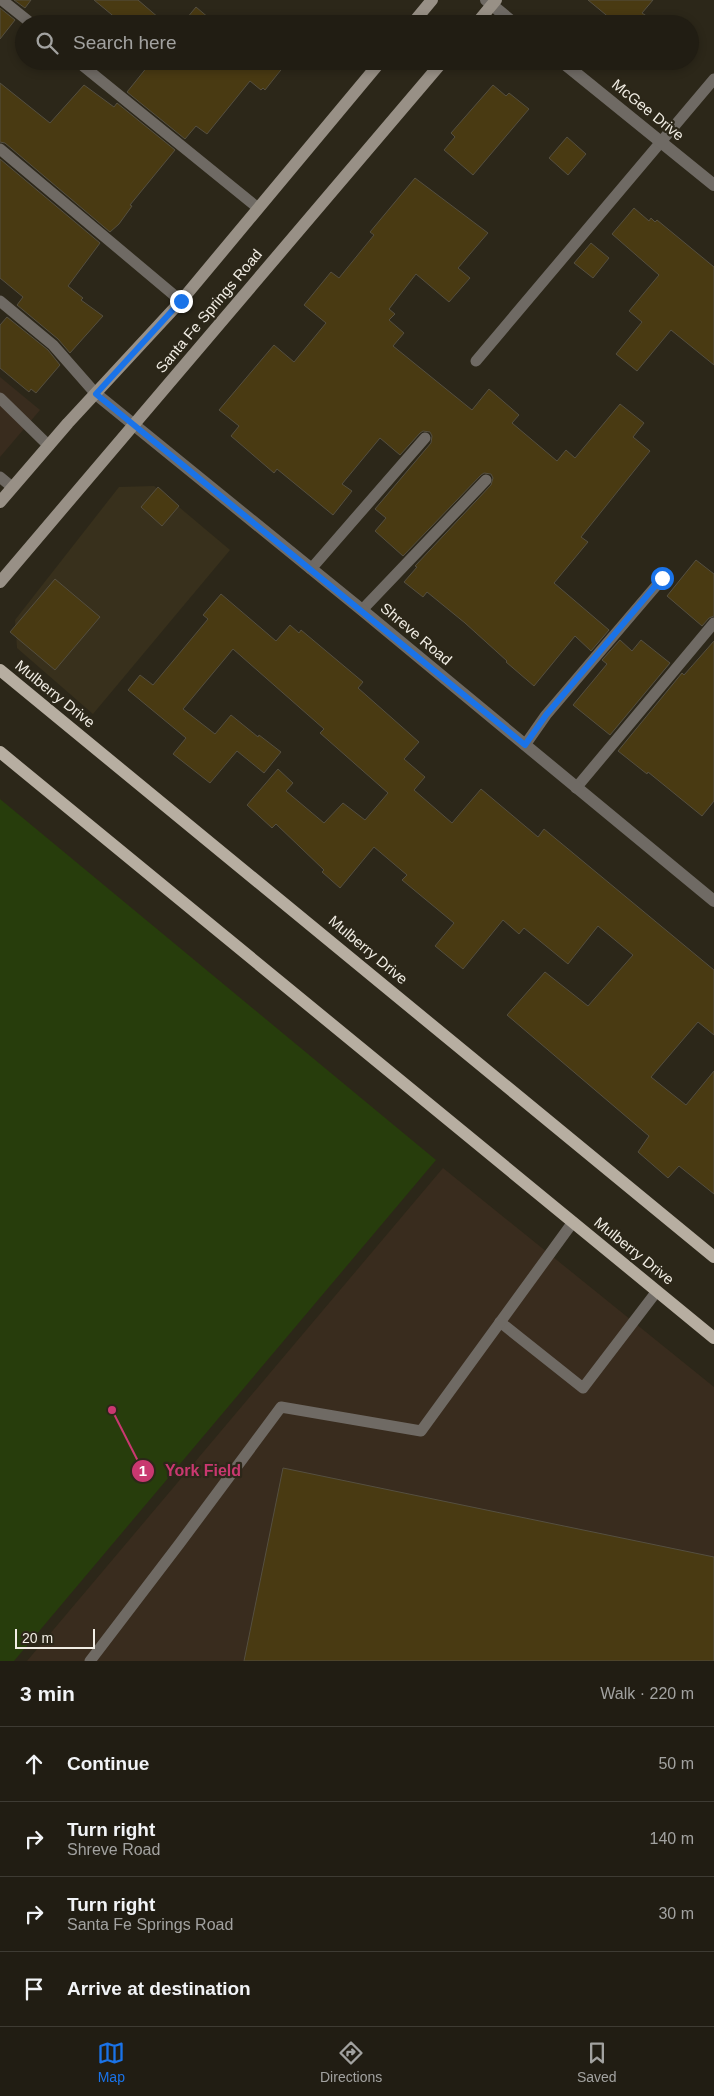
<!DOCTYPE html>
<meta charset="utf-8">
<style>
:root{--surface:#211d13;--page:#29261c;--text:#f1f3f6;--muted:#a2a2a0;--line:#3e3b33;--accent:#1a73e8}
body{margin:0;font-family:Arial,sans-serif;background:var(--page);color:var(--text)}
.scale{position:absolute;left:15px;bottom:12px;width:80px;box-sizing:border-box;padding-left:5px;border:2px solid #f1ede4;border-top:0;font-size:14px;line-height:18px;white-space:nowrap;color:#f1ede4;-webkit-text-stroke:4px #2c2719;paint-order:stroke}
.stop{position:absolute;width:15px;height:15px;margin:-11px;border:4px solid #1a73e8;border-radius:50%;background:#fff}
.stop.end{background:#1a73e8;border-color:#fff;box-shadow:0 1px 5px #0008}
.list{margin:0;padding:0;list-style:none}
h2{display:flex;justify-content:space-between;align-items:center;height:65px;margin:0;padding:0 20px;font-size:21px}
h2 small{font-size:16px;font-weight:400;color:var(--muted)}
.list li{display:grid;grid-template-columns:32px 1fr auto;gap:15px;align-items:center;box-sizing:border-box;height:75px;padding:0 20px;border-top:1px solid var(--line)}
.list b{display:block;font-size:19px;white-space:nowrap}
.list p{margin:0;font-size:16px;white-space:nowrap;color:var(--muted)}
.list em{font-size:16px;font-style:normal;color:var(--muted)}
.icon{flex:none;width:28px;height:28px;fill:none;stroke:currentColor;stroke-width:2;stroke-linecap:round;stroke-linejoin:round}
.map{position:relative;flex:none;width:714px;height:1661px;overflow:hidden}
.search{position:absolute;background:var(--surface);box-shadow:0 2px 8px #0003;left:15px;right:15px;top:15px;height:55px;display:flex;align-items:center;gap:12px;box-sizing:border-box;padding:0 18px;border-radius:28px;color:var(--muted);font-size:19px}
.sheet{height:365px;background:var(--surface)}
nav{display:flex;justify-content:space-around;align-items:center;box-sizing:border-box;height:70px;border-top:1px solid var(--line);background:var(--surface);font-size:14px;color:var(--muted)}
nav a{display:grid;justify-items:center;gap:2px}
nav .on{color:var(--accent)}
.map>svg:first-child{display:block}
.built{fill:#38301c}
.industrial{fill:#392c1e}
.green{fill:#273d0c}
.building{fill:#493a12;stroke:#554f40}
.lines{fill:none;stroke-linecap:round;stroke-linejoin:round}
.lane{stroke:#6f6a64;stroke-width:11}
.street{stroke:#6f6a64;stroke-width:12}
.secondary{stroke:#989086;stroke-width:12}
.primary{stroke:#b7aea1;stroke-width:12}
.route{stroke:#1a73e8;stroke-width:6}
.labels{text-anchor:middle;stroke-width:4.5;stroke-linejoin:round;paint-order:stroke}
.street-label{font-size:15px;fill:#f1ede4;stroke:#2c2719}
.leader{fill:none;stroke:#c93870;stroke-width:2}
.callout-dot{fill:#c93870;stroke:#2c2719;stroke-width:2}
.mark-label{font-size:15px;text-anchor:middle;font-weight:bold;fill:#fff}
.callout-label{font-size:16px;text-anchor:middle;font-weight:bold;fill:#c93870;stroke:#2c2719;stroke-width:4.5;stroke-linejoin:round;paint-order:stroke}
</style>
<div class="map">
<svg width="714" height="1661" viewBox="0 0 714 1661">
<rect width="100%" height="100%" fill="#2c2719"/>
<!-- built -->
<polygon class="built" points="154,486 230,550 93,714 17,648 15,620 119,487"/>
<!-- industrial -->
<g class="industrial">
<polygon points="0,377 40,410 0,457"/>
<polygon points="443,1168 714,1387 714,1661 27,1661"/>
</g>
<!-- green -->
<polygon class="green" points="0,799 436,1160 14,1661 0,1661"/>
<!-- building -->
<g class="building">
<polygon points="14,0 31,0 25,8"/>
<polygon points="94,0 138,0 166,24 123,24"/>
<polygon points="588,0 653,0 642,13 648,17 642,24 617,24"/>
<polygon points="196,7 216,24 182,24"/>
<polygon points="0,8 15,20 0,39"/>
<polygon points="152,61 288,61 265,90 263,88 261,90 250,81 207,134 196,126 185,139 127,92"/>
<polygon points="0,83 50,123 84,85 114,107 117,103 175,150 130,205 132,206 119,224 110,232 5,143 0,142"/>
<polygon points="493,85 506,96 509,93 529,109 473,175 444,150 455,137 451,133"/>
<polygon points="567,137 586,154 568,175 549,158"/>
<polygon points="0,159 100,243 68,286 83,298 81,300 103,316 70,353 58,339 17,305 23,297 0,278"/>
<polygon points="415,178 488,233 458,268 470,278 449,302 416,274 389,309 395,314 389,320 404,333 393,346 472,410 489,389 519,415 512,423 557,461 566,450 575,458 620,404 644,423 633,437 650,451 581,537 588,542 554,583 609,630 591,651 575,636 534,686 506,662 507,661 465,623 427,592 423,597 404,582 417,567 415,566 491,485 493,478 491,474 484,473 481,475 403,556 375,531 386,518 375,509 431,443 432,436 430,432 423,431 420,433 400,455 380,438 342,484 352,491 333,515 277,469 274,473 231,436 239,426 219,410 274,345 294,362 326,323 304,305 331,272 339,278 374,235 370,232"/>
<polygon points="634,208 649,221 651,218 655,222 657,220 714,267 714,365 671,330 637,371 616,354 642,322 629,311 659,275 612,234"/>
<polygon points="591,243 609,258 593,278 574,263"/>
<polygon points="7,317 48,350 60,365 36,393 31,389 29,392 0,368 0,325"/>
<polygon points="158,487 179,506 162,526 141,507"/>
<polygon points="696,560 714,574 714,616 709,618 702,626 667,596"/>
<polygon points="55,579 100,617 55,670 10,632"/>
<polygon points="221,594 276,641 290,625 299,633 301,630 363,682 358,688 419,742 404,759 425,777 414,790 452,823 481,789 538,837 544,829 714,970 714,1035 698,1022 651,1077 686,1105 714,1071 714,1194 679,1166 668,1178 638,1152 649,1136 507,1015 545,972 588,1006 633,955 598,926 568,964 524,928 519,934 503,920 463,969 435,946 454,923 402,880 407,875 374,847 340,888 322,872 324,870 276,824 272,828 247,805 278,769 293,783 286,791 324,823 343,803 365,820 388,793 320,733 324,729 233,649 183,709 215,734 231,715 258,737 259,735 281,752 264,773 237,751 210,783 173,754 186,738 128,690 140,675 153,685 208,619 203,615"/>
<polygon points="620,640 632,651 641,640 670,663 610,735 573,705 607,664 602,660"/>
<polygon points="714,641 714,801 702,816 648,772 647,774 618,751 682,673 684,675"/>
<polygon points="283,1468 714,1557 714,1661 244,1661"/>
</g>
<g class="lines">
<!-- lane -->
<g class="lane">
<polyline points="2,0 32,24"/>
<polyline points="77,61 258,208"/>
<polyline points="0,149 181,301"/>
<polyline points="0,301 53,345 96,394"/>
<polyline points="476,361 714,79"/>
<polyline points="0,398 49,446"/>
<polyline points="0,477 12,487"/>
<polyline points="311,569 425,438"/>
<polyline points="362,610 486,480"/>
<polyline points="525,745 546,715 662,579"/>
<polyline points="576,788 714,623"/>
<polyline points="500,1322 583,1388 657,1291"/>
<polyline points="90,1661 180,1543 281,1407 421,1431 573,1222"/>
</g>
<!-- street -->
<g class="street">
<polyline points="486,0 515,24"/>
<polyline points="561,61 714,185"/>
<polyline points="96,394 362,610 714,901"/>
</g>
<!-- secondary -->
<g class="secondary">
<polyline points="412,24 432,0"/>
<polyline points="476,24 496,0"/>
<polyline points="0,502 68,423 181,301 381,61"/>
<polyline points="0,582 443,61"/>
</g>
<!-- primary -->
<g class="primary">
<polyline points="0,670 714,1257"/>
<polyline points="0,752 714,1338"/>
</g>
</g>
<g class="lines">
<!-- route -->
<polyline class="route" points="181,301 96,394 525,745 546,715 662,578"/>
</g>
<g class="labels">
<!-- street labels -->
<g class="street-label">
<text transform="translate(648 110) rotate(39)" y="5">McGee Drive</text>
<text transform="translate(209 311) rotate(-50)" y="5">Santa Fe Springs Road</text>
<text transform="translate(416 634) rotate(40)" y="5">Shreve Road</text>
<text transform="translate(55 694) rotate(39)" y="5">Mulberry Drive</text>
<text transform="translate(368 950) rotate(40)" y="5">Mulberry Drive</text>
<text transform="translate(634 1251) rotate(39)" y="5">Mulberry Drive</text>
</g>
</g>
<!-- callouts -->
<path class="leader" d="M112 1410L143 1471"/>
<g class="callout-dot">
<circle cx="112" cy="1410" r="5"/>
<circle cx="143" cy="1471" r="12"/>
</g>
<g class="mark-label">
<text x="143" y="1476">1</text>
</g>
<g class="callout-label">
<text x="203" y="1476">York Field</text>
</g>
</svg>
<div class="scale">20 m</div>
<div class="stop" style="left:662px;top:578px"></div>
<div class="stop end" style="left:181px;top:301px"></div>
<div class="search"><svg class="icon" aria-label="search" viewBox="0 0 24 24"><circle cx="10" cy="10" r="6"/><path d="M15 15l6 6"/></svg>Search here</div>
</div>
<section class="sheet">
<h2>3 min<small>Walk · 220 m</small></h2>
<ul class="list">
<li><svg class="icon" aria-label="ahead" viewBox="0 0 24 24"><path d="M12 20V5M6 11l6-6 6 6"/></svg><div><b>Continue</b></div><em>50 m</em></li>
<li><svg class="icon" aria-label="right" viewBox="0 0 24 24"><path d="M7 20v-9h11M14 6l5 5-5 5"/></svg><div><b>Turn right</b><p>Shreve Road</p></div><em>140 m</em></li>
<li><svg class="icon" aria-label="right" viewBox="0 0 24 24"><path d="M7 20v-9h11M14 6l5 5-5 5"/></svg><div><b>Turn right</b><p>Santa Fe Springs Road</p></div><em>30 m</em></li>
<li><svg class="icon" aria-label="arrive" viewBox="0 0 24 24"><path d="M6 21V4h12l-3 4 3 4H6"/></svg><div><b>Arrive at destination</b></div></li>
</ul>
</section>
<nav>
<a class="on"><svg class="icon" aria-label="map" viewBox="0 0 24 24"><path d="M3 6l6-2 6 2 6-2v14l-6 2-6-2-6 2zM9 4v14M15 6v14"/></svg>Map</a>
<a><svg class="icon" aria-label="directions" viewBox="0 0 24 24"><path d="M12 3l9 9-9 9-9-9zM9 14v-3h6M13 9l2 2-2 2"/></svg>Directions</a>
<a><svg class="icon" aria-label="saved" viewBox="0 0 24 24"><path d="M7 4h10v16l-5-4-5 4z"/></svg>Saved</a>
</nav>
